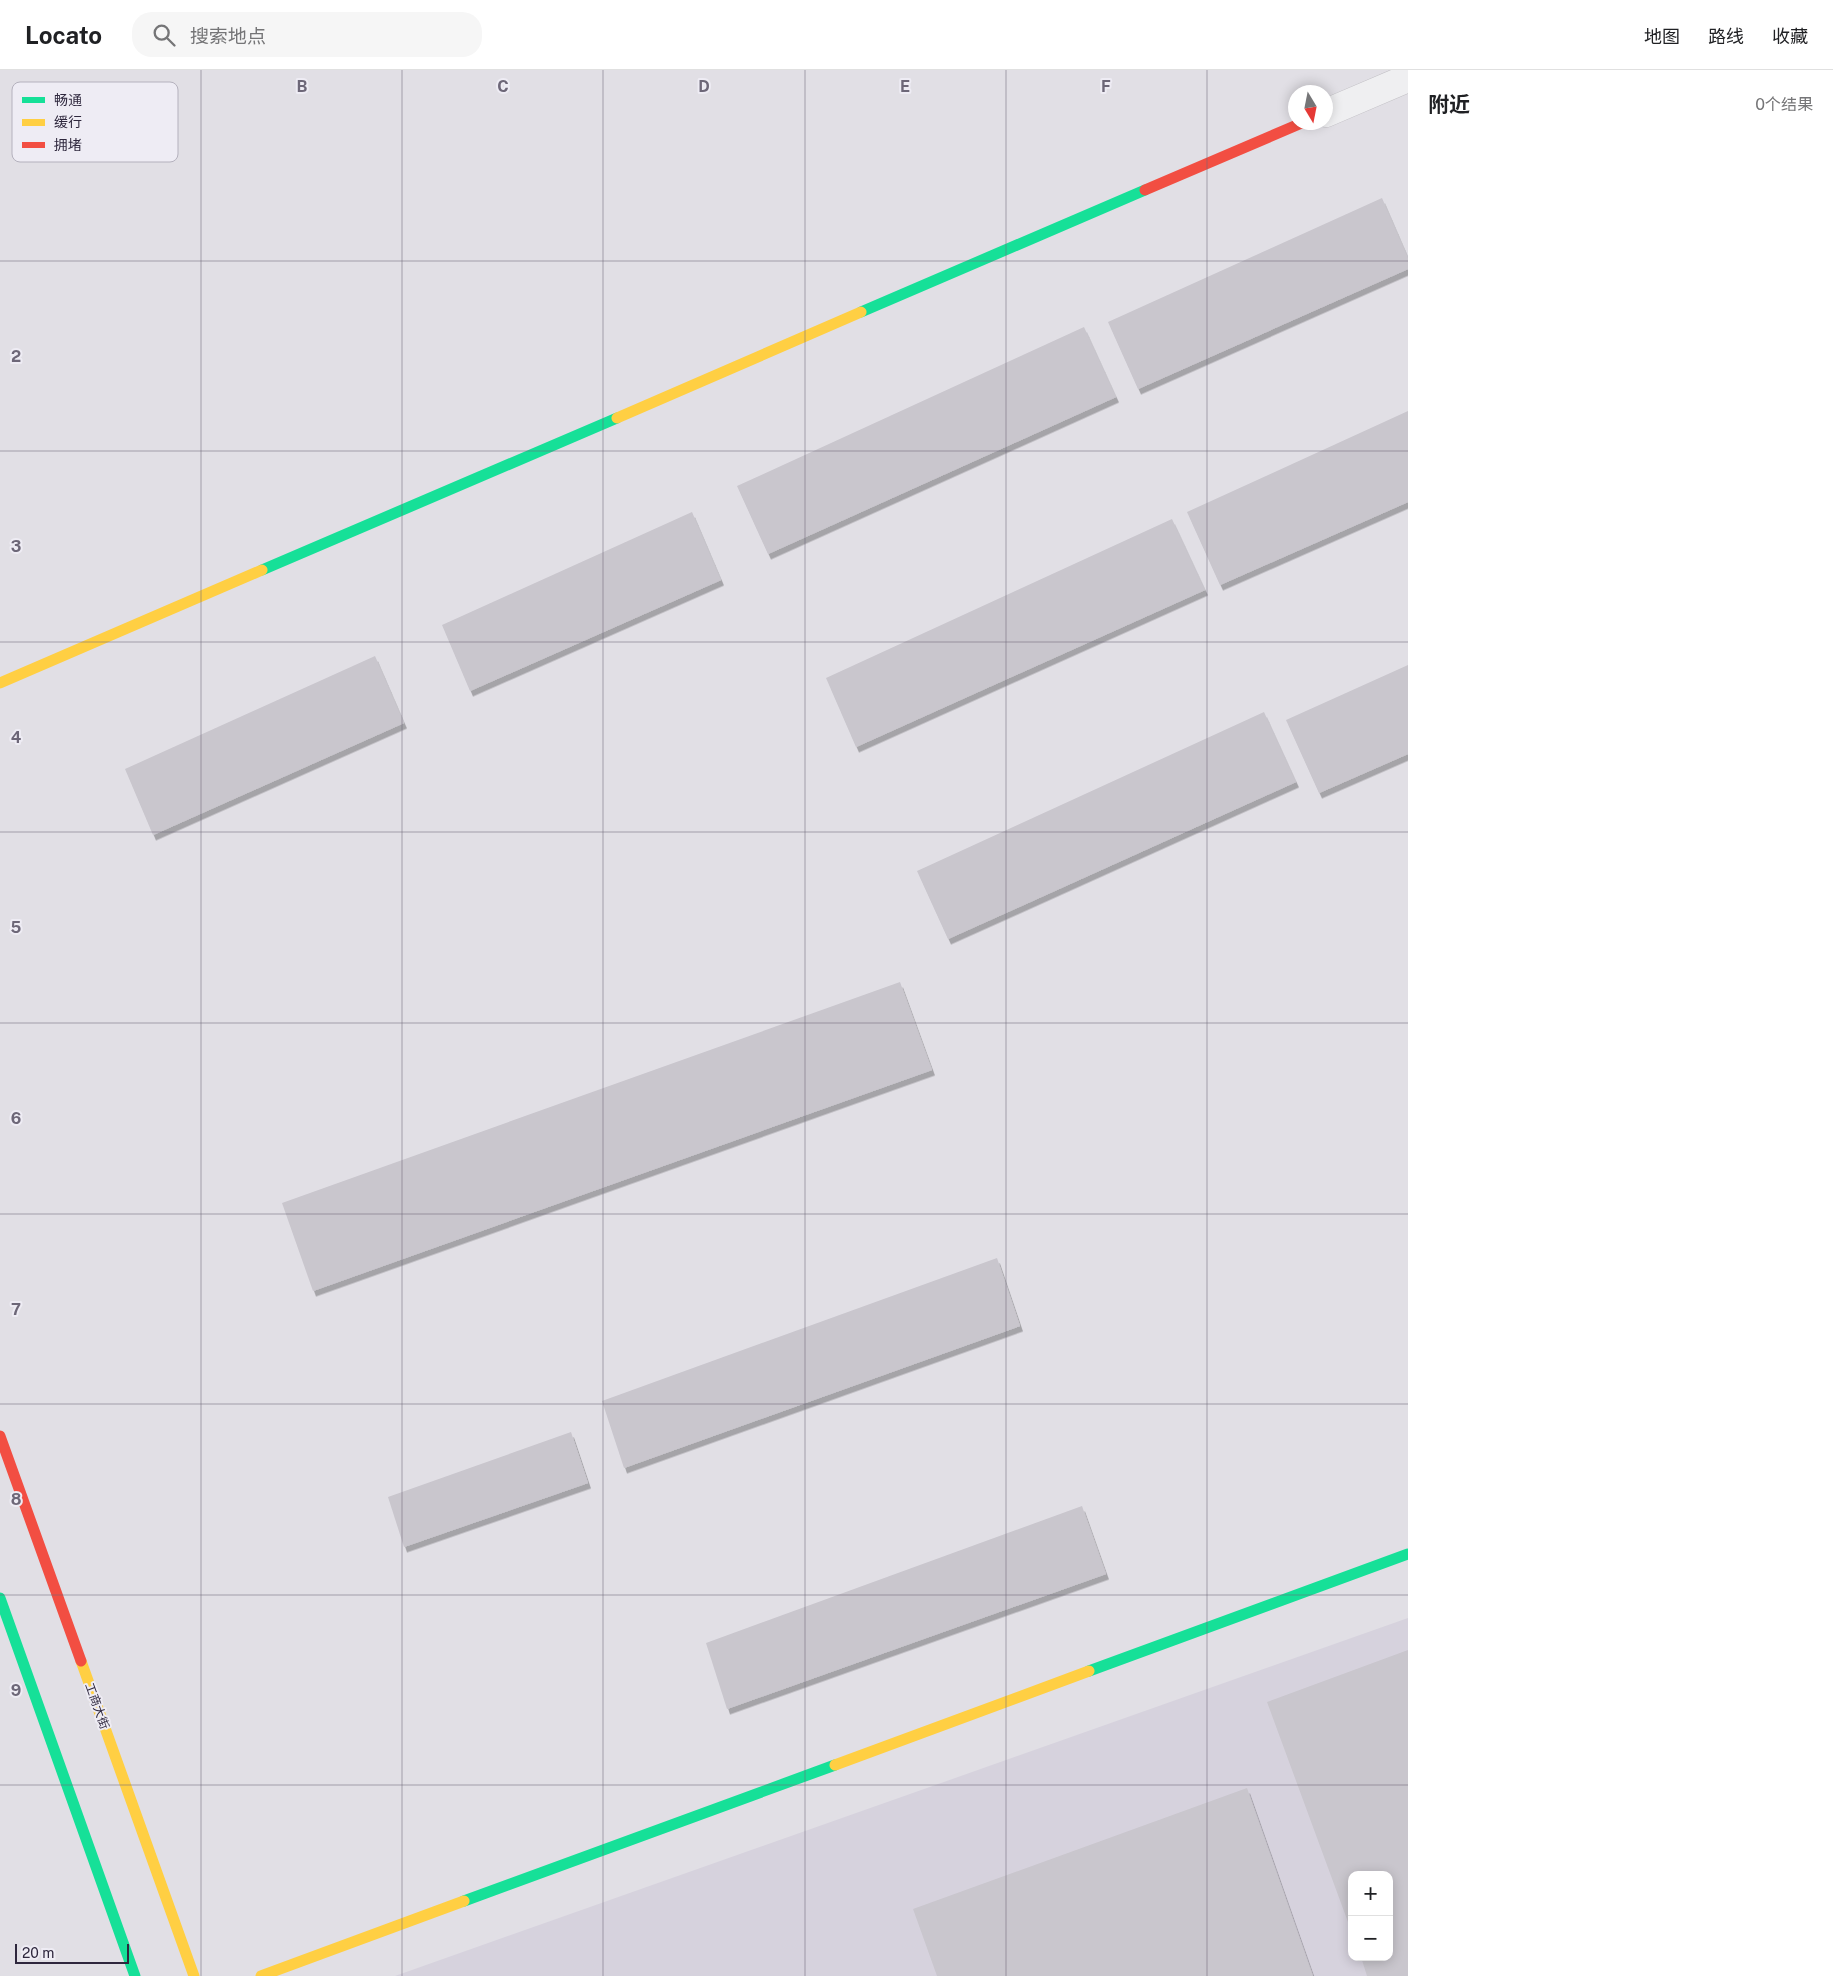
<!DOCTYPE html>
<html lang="zh">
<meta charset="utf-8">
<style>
:root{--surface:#fff;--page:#f6f6f6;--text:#202124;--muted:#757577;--line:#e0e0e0}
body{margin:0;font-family:"Public Sans","Noto Sans SC",sans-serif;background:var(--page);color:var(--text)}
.controls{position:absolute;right:15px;bottom:15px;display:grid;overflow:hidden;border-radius:10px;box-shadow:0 2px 12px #0003}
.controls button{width:45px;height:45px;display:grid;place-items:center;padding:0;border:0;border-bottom:1px solid var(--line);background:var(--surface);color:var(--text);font:25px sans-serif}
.compass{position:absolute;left:1288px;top:15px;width:45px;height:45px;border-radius:50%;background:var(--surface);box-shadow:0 2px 12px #0003;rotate:170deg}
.scale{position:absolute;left:15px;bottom:12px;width:114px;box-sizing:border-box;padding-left:5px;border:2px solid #2e273d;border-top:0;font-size:14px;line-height:18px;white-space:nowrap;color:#2e273d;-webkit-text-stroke:4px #eeecf4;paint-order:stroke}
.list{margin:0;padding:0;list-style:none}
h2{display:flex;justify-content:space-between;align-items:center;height:65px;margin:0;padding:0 20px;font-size:21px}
h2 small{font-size:16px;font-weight:400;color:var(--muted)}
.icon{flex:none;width:28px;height:28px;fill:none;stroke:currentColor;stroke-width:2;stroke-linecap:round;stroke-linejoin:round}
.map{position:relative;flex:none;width:1408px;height:1906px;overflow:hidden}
header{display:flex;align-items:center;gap:30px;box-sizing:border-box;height:70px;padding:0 25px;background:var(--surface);border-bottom:1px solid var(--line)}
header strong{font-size:24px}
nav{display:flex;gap:28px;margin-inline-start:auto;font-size:18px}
.search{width:350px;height:45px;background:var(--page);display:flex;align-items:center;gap:12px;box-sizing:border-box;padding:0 18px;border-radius:20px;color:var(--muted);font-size:19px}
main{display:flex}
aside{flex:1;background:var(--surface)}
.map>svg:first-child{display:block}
.built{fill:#d6d2dd;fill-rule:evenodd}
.building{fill:#c9c6cd;filter:url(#shadow)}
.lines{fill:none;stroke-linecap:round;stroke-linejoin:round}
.street-casing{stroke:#bebcc1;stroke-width:29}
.street{stroke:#efeff1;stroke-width:28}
.fast{stroke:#16e098;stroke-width:11}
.slow{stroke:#ffcf43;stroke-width:11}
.jam{stroke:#f24e42;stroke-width:11}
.grid{fill:none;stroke:#6d6778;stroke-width:1;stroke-opacity:0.55}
.labels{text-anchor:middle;stroke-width:4;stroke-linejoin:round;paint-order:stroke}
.street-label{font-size:12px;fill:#2e273d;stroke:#eeecf4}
.key{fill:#eeecf4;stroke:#b4b1bd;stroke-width:1}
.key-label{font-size:14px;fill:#2e273d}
.grid-label{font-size:16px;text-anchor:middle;font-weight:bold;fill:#6d6778;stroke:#eeecf4;stroke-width:4;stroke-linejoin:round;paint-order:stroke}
</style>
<header>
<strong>Locato</strong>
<div class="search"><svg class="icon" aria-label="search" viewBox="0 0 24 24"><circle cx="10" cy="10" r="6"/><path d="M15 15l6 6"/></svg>搜索地点</div>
<nav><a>地图</a><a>路线</a><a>收藏</a></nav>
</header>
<main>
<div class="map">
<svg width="1408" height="1906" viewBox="0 0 1408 1906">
<defs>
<filter id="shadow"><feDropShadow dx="3" dy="5.5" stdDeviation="0" flood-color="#0004"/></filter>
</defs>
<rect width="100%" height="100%" fill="#e1dfe5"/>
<!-- built -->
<path class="built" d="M1408 1548V1906H395ZM1352 1805H1389V1887H1352Z"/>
<!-- building -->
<g class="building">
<polygon points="1382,128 1408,188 1408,199 1138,319 1108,252"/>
<polygon points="1084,257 1116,327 768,484 737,416"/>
<polygon points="1408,341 1408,432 1220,515 1187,442"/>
<polygon points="692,442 721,510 470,621 442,555"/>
<polygon points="1172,449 1205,520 856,677 826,608"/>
<polygon points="375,586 404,653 153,765 125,699"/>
<polygon points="1408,595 1408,684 1319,723 1286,650"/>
<polygon points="1264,642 1296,712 948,869 917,801"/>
<polygon points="900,912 932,1000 313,1221 282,1133"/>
<polygon points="997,1188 1020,1256 624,1398 602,1331"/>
<polygon points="571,1362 588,1413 404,1477 388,1427"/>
<polygon points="1082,1436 1106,1504 727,1639 706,1573"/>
<polygon points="1408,1580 1408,1906 1367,1906 1361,1887 1389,1887 1389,1805 1352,1805 1352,1863 1267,1632"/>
<polygon points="1247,1718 1313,1906 937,1906 913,1839"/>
</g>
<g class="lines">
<defs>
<polyline id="street" points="1326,43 1408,8"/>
</defs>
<!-- street casing -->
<use href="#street" class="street-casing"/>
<!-- street -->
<use href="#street" class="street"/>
<!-- fast -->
<g class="fast">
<polyline points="861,242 1145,120"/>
<polyline points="262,500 617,348"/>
<polyline points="0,1528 135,1906"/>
<polyline points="1089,1601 1408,1484"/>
<polyline points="464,1831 835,1695"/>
</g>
<!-- slow -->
<g class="slow">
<polyline points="617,348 861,242"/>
<polyline points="0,613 262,500"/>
<polyline points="81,1591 194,1906"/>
<polyline points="835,1695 1089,1601"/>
<polyline points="261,1906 464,1831"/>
</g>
<!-- jam -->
<g class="jam">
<polyline points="1145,120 1304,52"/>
<polyline points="0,1366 81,1591"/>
</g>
</g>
<!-- grid -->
<path class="grid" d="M201 0V1906M402 0V1906M603 0V1906M805 0V1906M1006 0V1906M1207 0V1906M0 191H1408M0 381H1408M0 572H1408M0 762H1408M0 953H1408M0 1144H1408M0 1334H1408M0 1525H1408M0 1715H1408"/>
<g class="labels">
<!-- street labels -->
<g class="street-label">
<text transform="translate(97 1636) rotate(70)" y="4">工商大街</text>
</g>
</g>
<!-- legend -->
<rect x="12" y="12" width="166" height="80" rx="8" class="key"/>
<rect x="22" y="27" width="23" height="6" fill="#16e098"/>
<rect x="22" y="49" width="23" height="7" fill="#ffcf43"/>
<rect x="22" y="72" width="23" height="6" fill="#f24e42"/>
<g class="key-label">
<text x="54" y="35">畅通</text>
<text x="54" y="57">缓行</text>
<text x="54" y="80">拥堵</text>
</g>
<g class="grid-label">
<text x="302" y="22">B</text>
<text x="503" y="22">C</text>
<text x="704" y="22">D</text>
<text x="905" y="22">E</text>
<text x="1106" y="22">F</text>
<text x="16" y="292">2</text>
<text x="16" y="482">3</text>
<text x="16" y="673">4</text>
<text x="16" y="863">5</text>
<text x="16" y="1054">6</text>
<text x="16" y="1245">7</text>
<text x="16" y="1435">8</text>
<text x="16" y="1626">9</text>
</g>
</svg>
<div class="controls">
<button>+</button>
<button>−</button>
</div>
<svg class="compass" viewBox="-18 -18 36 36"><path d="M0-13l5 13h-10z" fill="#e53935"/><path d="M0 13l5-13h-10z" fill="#757577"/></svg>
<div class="scale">20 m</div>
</div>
<aside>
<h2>附近<small>0个结果</small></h2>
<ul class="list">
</ul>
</aside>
</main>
